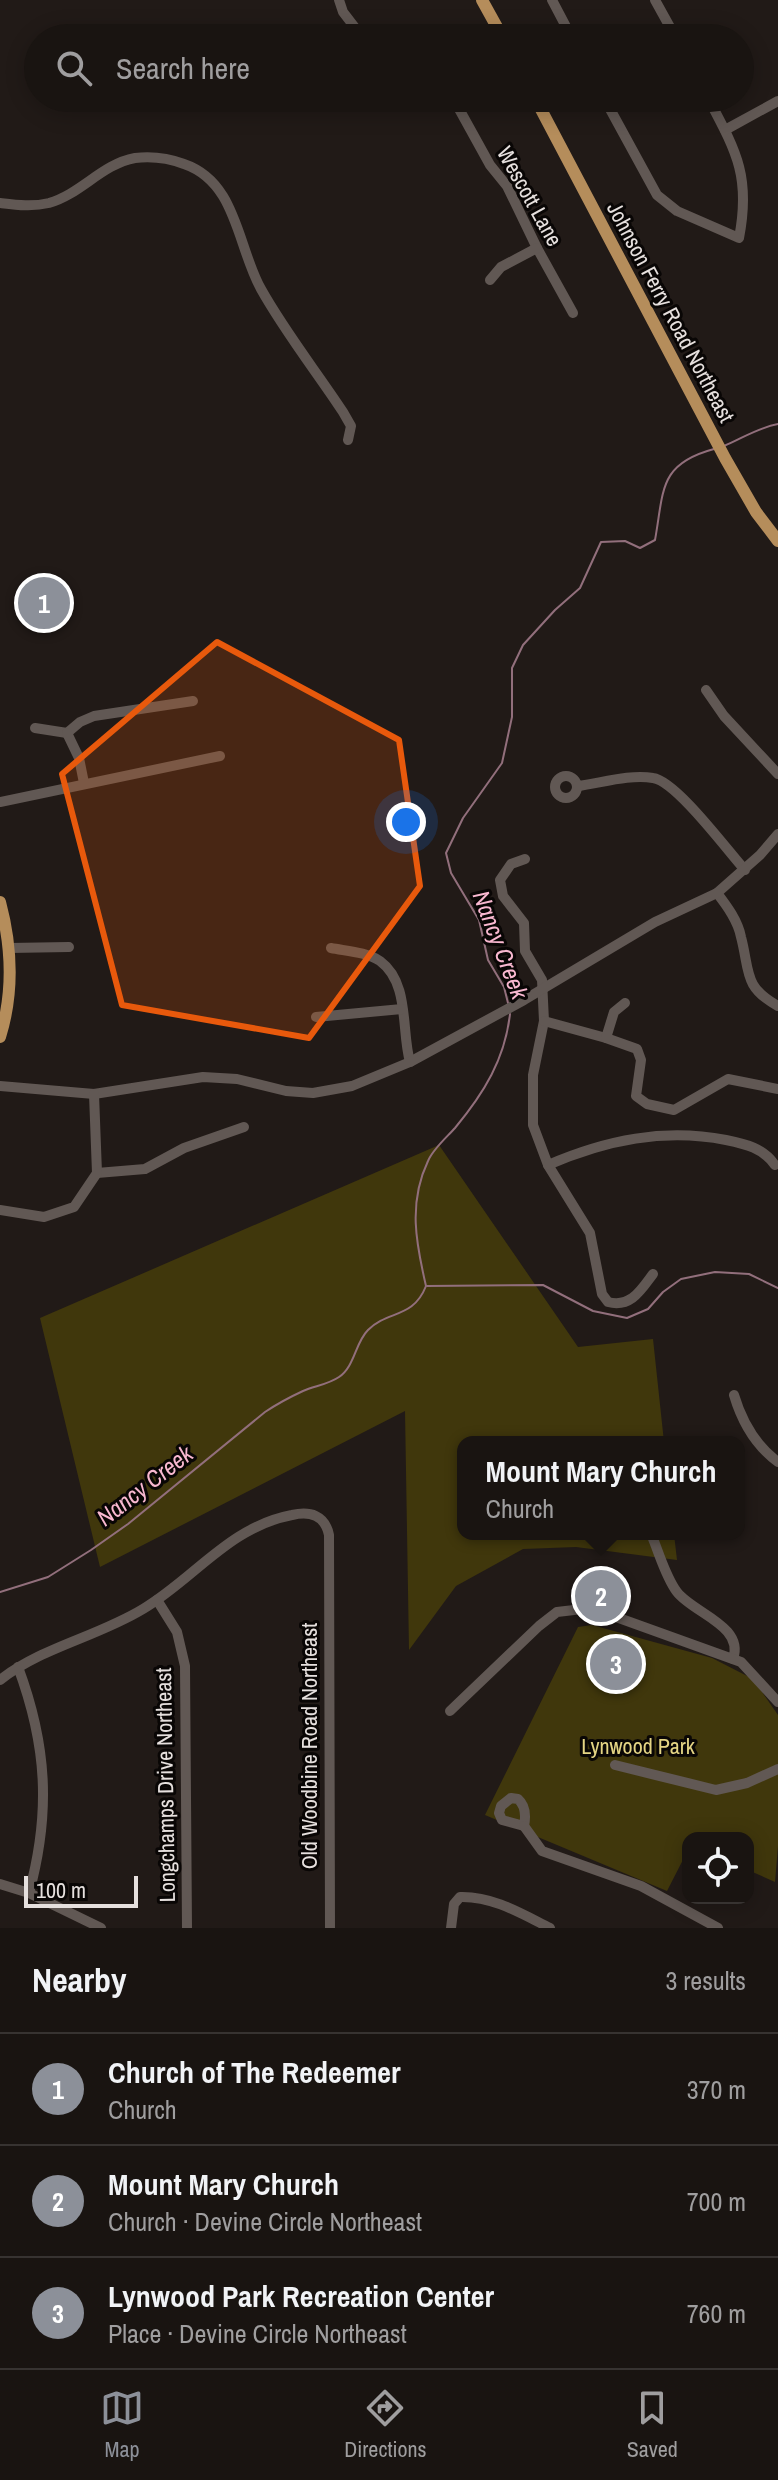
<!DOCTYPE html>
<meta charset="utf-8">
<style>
:root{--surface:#191411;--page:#26211f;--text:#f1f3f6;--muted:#9f9e9f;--line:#373331;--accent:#8c9099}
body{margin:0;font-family:"Archivo Narrow",sans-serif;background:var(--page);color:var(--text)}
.controls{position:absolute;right:24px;bottom:24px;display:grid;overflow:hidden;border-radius:16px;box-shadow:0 4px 20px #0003}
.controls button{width:72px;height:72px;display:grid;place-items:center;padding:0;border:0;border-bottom:2px solid var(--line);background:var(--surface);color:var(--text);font:40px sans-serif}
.scale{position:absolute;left:24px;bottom:20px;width:114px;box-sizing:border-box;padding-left:8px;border:4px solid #e6e0de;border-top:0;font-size:22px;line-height:28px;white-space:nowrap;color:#e6e0de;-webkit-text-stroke:6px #090605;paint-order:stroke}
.you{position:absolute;left:406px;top:822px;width:28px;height:28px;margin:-20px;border:6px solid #fff;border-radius:50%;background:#1a73e8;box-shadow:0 0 0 12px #1a73e833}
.badge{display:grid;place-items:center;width:52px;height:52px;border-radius:50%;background:var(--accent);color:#fff;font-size:26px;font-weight:700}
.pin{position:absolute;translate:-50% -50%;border:4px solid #fff;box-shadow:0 2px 8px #0006}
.popup{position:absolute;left:457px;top:1436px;width:288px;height:104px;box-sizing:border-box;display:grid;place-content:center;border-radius:16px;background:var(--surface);filter:drop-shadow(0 2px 6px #0005);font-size:26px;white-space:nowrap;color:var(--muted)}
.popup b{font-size:30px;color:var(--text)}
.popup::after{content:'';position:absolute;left:50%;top:100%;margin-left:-16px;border:16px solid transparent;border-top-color:var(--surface)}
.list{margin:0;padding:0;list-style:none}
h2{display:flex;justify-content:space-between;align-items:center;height:104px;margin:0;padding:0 32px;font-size:34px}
h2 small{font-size:26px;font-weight:400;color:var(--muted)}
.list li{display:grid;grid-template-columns:52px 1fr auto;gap:24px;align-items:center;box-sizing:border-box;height:112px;padding:0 32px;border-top:2px solid var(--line)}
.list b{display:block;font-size:30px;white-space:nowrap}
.list p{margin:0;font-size:26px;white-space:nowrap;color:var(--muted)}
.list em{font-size:26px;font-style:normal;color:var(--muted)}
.icon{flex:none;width:44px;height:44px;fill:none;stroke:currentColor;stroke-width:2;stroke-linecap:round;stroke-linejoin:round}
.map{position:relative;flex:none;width:778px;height:1928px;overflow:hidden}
.search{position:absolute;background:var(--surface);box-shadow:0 4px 20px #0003;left:24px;right:24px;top:24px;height:88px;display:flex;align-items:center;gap:20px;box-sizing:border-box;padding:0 28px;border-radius:44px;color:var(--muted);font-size:30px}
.sheet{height:440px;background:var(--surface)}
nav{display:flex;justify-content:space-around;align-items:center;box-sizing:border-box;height:112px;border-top:2px solid var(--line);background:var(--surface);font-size:22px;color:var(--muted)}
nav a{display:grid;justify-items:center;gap:4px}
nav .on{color:var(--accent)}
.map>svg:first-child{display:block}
.green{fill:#40370c}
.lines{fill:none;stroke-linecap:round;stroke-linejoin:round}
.stream{stroke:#926f7c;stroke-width:2}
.minor{stroke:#615854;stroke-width:10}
.major{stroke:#b58d5b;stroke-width:12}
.marked{fill:#e8590c;fill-opacity:0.2;stroke:#e8590c;stroke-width:6;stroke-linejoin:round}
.labels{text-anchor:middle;stroke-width:6;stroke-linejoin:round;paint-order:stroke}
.street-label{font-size:22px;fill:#e6e0de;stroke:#090605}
.park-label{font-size:22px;fill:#e4d484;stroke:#090605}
.water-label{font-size:24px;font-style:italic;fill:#f9b8d0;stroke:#090605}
</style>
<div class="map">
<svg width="778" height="1928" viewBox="0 0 778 1928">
<rect width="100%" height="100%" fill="#211a17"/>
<!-- green -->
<g class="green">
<polygon points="439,1145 578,1347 653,1339 664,1442 463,1442 463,1534 674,1534 677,1560 576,1547 523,1549 456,1586 409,1650 405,1411 100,1567 40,1318"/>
<polygon points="592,1625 712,1658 753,1679 778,1715 778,1846 775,1882 748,1870 748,1838 688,1838 688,1850 667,1891 485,1815 578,1627"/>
</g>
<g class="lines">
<!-- stream -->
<g class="stream">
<path d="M724 446C743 438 757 428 778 424"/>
<path d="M508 1003 504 987 488 960 479 920 451 873 446 853 463 818 502 763 512 717V668L523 645 555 610 580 588 601 542 625 541 640 548 655 540C664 491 658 464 714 449"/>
<polyline points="427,1286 543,1285 593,1311 627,1318 648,1309 663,1292 681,1279 715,1272 749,1274 778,1288"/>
<path d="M0 1592 48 1577 91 1550 128 1524 265 1412C277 1404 290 1397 303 1391 315 1386 329 1384 339 1377 355 1366 355 1343 368 1330 388 1310 413 1319 426 1286 416 1243 408 1203 428 1161 433 1149 447 1137 455 1128 484 1093 505 1059 510 1014"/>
</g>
<!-- minor -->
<g class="minor">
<polyline points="339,0 343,12 363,38"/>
<polyline points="552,0 572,38"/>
<polyline points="655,0 676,38"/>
<polyline points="453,98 490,165 507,186 537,248 573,313"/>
<path d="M604 98 657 195 677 211 739 238C751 176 736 151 708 98"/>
<polyline points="725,130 778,101"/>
<path d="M0 203C17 205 32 207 49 203 81 194 102 164 135 158 152 156 168 158 184 164 237 182 237 246 261 289 285 332 316 371 343 412L351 426 348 440"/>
<polyline points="490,280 501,267 537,248"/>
<polyline points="706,690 724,716 778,774"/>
<polyline points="35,728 67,733"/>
<polyline points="67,733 80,722 94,716 193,701"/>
<polyline points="67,733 79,758 84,783"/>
<circle cx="566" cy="787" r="11"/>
<path d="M578 786C601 783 630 774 653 778 676 781 727 850 745 870"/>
<polyline points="0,802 220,756"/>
<path d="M525 859 511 864 500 880 503 896 524 923 525 951 542 980 544 1021 533 1075V1125L548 1165 590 1233 602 1294 608 1302C631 1308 641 1290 653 1274"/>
<path d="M717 893C727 906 738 921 741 937 750 971 743 987 778 1006"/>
<polyline points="9,948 69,947"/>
<path d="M331 948C346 951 367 952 380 961 410 983 401 1030 410 1062"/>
<polyline points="316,1017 402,1009"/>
<polyline points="544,1021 606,1038 637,1049 641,1060 636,1096 647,1104 674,1110 728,1079 778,1089"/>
<polyline points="606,1038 614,1012 625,1003"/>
<polyline points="0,1086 94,1094 203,1077 237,1079 286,1091 313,1093 352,1086 410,1062 524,1000 655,922 717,893 760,855 778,834"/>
<path d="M548 1165C606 1140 664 1128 726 1140 746 1144 763 1148 775 1165"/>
<polyline points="97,1173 145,1169 184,1148 244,1127"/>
<polyline points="0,1210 44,1217 74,1207 97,1173 94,1094"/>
<path d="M734 1395C742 1422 755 1445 778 1462"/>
<path d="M651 1534C659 1552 665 1576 677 1592 693 1613 745 1626 733 1659"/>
<polyline points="157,1600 177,1632 185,1666 187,1928"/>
<path d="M18 1667C47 1745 51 1812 29 1893"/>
<path d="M0 1680C42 1647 97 1637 143 1609 195 1578 229 1527 292 1515 310 1511 325 1515 329 1535L330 1928"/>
<polyline points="450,1711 539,1626 557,1612 591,1608 741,1662 778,1702"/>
<polyline points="615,1765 716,1790 747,1783 778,1769"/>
<path d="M511 1798 518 1799C526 1806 526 1816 524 1826L502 1820 499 1813 501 1806Z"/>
<polyline points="524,1826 542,1851 641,1886 718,1928"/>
<polyline points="0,1884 29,1893 101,1928"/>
<path d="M451 1928 454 1904 460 1897C493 1896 522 1914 550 1928"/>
</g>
<!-- major -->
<g class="major">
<polyline points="482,0 503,38"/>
<polyline points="535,98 725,458 756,512 778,541"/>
<path d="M0 902C12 947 14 992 0 1037"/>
</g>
</g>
<!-- marked area -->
<path class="marked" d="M217 642 399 740 420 886 309 1038 122 1005 62 774Z"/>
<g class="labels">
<!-- street labels -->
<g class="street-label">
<text transform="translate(530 196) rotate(61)" y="8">Wescott Lane</text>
<text transform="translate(671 312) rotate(62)" y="8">Johnson Ferry Road Northeast</text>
<text transform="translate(309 1746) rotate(-90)" y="8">Old Woodbine Road Northeast</text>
<text transform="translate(165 1785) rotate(-91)" y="8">Longchamps Drive Northeast</text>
</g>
<!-- park labels -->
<g class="park-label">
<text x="638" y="1754">Lynwood Park</text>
</g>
<!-- water labels -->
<g class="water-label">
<text transform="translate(500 945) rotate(69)" y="8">Nancy Creek</text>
<text transform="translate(145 1486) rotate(-38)" y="8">Nancy Creek</text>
</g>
</g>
</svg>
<div class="controls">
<button><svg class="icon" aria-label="locate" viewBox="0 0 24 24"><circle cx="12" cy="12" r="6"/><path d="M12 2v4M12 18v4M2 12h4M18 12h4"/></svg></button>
</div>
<div class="scale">100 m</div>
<div class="you"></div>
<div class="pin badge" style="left:44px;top:603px">1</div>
<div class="pin badge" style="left:601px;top:1596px">2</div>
<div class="popup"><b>Mount Mary Church</b>Church</div>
<div class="pin badge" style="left:616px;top:1664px">3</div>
<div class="search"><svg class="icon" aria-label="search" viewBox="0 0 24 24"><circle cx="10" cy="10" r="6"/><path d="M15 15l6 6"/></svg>Search here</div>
</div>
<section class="sheet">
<h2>Nearby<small>3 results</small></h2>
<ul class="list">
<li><span class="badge">1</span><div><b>Church of The Redeemer</b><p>Church</p></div><em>370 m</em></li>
<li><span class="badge">2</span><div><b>Mount Mary Church</b><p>Church · Devine Circle Northeast</p></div><em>700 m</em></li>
<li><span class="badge">3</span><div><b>Lynwood Park Recreation Center</b><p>Place · Devine Circle Northeast</p></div><em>760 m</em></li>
</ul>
</section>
<nav>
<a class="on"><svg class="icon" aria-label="map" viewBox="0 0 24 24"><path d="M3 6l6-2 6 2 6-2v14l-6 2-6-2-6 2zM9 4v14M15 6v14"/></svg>Map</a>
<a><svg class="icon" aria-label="directions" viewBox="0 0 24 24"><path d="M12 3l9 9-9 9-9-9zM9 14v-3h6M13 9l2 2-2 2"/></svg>Directions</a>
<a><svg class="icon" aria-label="saved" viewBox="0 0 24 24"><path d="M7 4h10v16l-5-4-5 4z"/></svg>Saved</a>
</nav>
